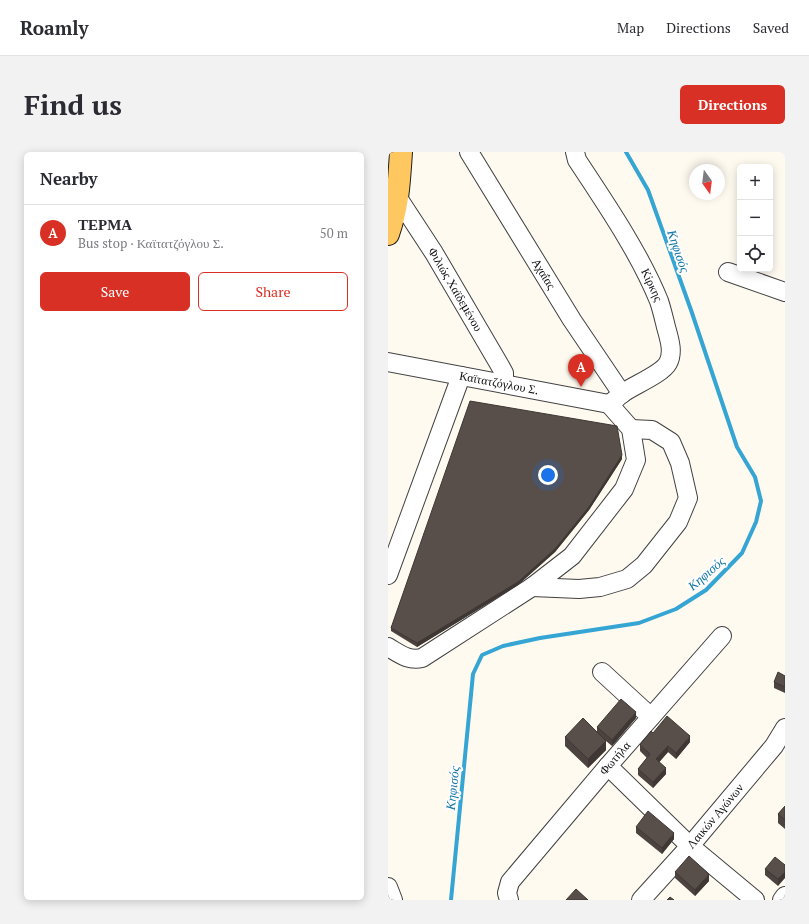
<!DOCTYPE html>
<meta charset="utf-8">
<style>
:root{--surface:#fff;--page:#f2f2f3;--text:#2b2b33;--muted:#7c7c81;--line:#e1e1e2;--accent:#d93025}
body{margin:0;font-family:"PT Serif",serif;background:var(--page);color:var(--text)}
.controls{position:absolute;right:12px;top:12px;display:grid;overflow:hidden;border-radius:6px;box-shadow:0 2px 10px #0003}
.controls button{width:36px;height:36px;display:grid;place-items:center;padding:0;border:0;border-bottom:1px solid var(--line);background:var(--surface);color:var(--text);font:20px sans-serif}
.compass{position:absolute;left:301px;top:12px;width:36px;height:36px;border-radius:50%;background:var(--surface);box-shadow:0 2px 10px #0003;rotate:166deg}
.you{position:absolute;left:160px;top:323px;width:14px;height:14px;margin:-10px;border:3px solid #fff;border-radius:50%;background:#1a73e8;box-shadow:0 0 0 6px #1a73e833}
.badge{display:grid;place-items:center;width:26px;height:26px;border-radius:50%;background:var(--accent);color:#fff;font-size:13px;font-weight:700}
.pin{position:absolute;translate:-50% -33px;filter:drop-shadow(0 1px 2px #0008)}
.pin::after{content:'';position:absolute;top:21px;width:14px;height:12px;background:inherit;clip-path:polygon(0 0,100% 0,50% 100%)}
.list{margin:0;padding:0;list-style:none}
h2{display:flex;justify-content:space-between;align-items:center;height:52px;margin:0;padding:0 16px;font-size:17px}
h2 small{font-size:13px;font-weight:400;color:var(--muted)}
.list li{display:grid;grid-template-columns:26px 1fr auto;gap:12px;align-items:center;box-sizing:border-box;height:56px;padding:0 16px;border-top:1px solid var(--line)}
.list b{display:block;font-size:15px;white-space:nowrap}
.list p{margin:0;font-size:13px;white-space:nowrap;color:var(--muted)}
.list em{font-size:13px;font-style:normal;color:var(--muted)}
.actions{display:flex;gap:8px;padding:12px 16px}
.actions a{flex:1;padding:9px 0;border:1px solid var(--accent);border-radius:6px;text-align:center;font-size:14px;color:var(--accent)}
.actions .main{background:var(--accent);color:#fff}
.icon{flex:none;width:22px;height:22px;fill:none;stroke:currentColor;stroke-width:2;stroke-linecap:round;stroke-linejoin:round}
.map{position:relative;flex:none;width:397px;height:748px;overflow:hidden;border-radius:6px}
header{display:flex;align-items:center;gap:24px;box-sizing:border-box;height:56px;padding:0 20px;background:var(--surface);border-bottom:1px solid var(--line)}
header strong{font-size:19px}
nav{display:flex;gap:22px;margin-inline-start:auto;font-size:14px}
.intro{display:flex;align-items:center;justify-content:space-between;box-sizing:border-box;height:96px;padding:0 24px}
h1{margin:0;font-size:28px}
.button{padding:10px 18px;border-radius:6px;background:var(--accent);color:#fff;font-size:14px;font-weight:700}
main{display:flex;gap:24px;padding:0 24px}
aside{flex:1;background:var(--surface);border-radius:6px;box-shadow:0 2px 10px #0003}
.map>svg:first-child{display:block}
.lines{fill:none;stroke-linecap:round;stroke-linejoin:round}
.stream{stroke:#35a5d4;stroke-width:4}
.minor-casing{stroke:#414141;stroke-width:20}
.major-casing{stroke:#1f1f1f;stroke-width:24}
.minor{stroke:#fff;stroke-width:18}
.major{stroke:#ffc760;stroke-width:22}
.wall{fill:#4c4340}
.shaded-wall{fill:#3e3734}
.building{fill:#584e4a;stroke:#3e3734}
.labels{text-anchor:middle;stroke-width:4;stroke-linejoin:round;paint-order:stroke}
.street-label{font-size:12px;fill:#0e0e0e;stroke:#fff}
.water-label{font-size:13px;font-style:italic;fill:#1175a7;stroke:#fff}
</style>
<header>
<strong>Roamly</strong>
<nav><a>Map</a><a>Directions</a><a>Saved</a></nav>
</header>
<div class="intro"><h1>Find us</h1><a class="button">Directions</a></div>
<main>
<aside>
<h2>Nearby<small></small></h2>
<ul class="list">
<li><span class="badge">A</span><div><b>ΤΕΡΜΑ</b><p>Bus stop · Καϊτατζόγλου Σ.</p></div><em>50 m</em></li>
</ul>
<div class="actions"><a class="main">Save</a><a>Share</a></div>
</aside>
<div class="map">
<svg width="397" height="748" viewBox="0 0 397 748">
<rect width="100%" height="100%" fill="#fffaf0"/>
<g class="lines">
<!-- stream -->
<polyline class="stream" points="63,748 85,522 94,503 115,494 152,486 251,471 288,457 318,438 354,401 368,370 373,349 367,325 349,295 303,158 260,38 238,0"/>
<defs>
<g id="minor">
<path id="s1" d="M81 0 184 168 234 242"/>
<path id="s2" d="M187 0 189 8C218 52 251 100 271 149 274 158 276 167 278 175 281 186 286 200 280 211 274 222 246 233 235 241 230 244 227 249 221 252"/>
<path id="s3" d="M10 46 46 101 111 212 116 221V232"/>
<polyline points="340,120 397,140"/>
<path id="s4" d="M0 210 221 252"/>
<polyline points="0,423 73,224"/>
<polyline points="144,435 191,437 212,435 239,427 256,413 290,370 300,346 292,311 283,290 264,278 243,277"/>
<path d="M0 495C12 502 20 509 34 506L144 435 184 404 236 337 248 308 243 277 221 252"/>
<polyline points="214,520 263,565"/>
<polyline points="220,614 302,694 367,748"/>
<polyline points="0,735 5,748"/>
<path id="s5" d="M121 748 119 741 122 730 220 614 334 484"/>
<path id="s6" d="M253 748 302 694 386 594 397 576"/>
<polyline points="394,748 397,744"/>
</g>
<path id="major" d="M0 82C10 53 11 31 13 0"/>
</defs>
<!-- minor casing -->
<use href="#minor" class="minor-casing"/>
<!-- major casing -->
<use href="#major" class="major-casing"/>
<!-- minor -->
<use href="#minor" class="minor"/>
<!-- major -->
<use href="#major" class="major"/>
</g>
<!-- wall -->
<g class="wall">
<polygon points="234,307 201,358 167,400 130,433 29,495 3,479 3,476"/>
<polygon points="397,524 397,541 386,536 386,530"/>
<polygon points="248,566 224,594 218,589 218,598 200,616 177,594 177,585 209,580 209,575"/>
<polygon points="265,581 302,590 288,607 280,600 271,610 278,622 265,636 250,623 250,617 259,606 252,599 252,593"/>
<polygon points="397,654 397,677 390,671 390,662"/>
<polygon points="248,675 286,687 274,702 248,681"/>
<polygon points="397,713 390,734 377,723 377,717"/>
<polygon points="287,720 321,729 307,744 287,726"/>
</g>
<!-- shaded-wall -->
<g class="shaded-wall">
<polygon points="234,303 234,307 201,358 167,400 130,433 29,495 29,491"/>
<polygon points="248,560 248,566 224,594 224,588"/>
<polygon points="302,584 302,590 288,607 288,601"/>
<polygon points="218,589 218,598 200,616 200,607"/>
<polygon points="280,594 280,600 268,614 268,607"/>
<polygon points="278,616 278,622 265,636 265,630"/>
<polygon points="286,681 286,687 274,702 274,696"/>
<polygon points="397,720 397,726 390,734 390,727"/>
<polygon points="321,722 321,729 307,744 307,738"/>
</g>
<!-- building -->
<g class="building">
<polygon points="82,249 229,274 234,303 201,355 167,397 130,430 29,491 3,476"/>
<polygon points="390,520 397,524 397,535 386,530"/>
<polygon points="233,547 248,560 224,588 209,575"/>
<polygon points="279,564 302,584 288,601 280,594 268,607 278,616 265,630 250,617 262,602 252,593 263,579 265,581"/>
<polygon points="195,566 218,589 200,607 177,585"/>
<polygon points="397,654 397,668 390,662"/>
<polygon points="260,659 286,681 274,696 248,675"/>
<polygon points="301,704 321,722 307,738 287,720"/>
<polygon points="387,705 397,713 397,720 390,727 377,717"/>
<polygon points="188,737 200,748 178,748"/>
<polygon points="282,745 286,748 279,748"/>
</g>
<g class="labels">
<!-- street labels -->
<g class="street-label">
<text dy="4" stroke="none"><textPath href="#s1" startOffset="143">Αχαΐας</textPath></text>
<text dy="4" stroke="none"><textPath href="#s2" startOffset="154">Κίρκης</textPath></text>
<text dy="4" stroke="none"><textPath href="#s3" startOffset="108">Φιλιώς Χαϊδεμένου</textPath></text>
<text dy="4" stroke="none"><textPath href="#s4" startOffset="113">Καϊτατζόγλου Σ.</textPath></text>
<text dy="4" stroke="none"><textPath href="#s5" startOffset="181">Φωτήλα</textPath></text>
<text dy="4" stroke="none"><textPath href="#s6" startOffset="112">Λαικών Αγώνων</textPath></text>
</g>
<!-- water labels -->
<g class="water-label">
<text transform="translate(291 99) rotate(71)" y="5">Κηφισός</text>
<text transform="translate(318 421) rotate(-41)" y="5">Κηφισός</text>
<text transform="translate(64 636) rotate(-84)" y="5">Κηφισός</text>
</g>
</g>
</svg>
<div class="controls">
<button>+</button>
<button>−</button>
<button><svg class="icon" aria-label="locate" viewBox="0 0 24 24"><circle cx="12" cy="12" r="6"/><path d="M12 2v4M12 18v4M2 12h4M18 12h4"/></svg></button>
</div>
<svg class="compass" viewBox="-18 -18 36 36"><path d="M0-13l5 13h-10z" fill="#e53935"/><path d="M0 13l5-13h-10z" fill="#7c7c81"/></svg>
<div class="you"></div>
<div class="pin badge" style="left:193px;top:235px">A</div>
</div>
</main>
